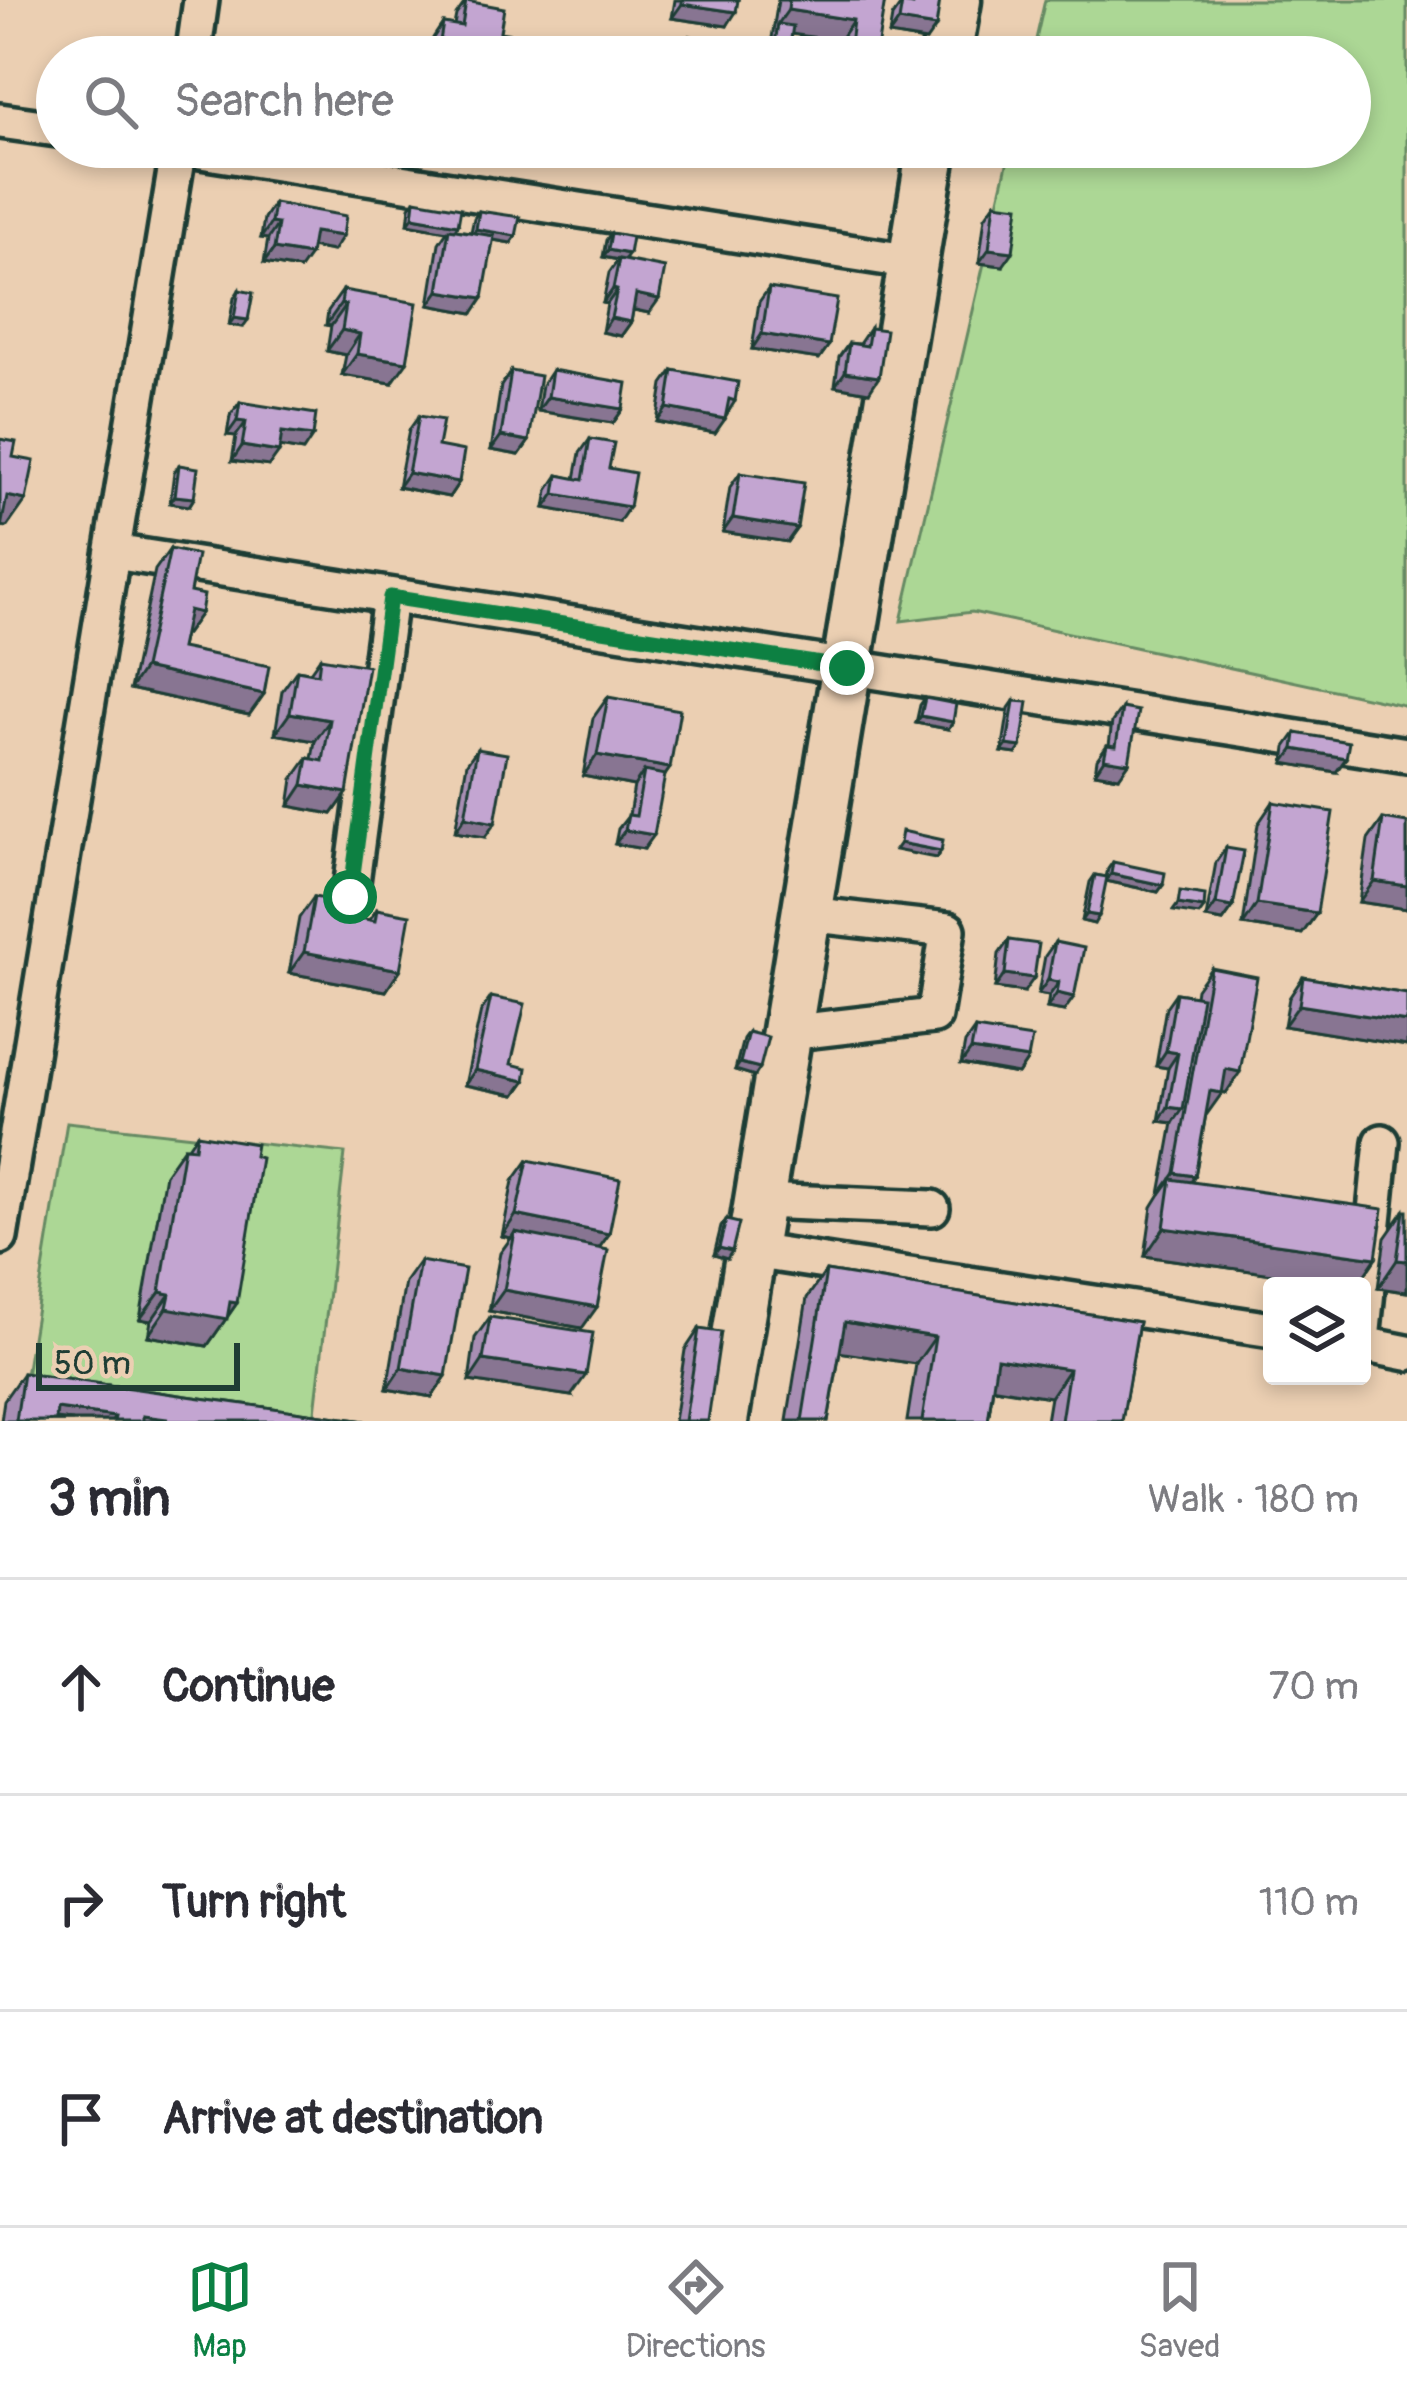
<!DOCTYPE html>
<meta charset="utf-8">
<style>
:root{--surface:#fff;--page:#f7f7f7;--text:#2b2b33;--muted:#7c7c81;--line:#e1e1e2;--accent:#0b8043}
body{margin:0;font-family:Pangolin,sans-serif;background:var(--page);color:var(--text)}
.controls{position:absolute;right:36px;bottom:36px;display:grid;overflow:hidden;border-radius:12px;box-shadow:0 6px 18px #0003}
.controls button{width:108px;height:108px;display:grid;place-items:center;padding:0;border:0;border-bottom:3px solid var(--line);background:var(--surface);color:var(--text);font:60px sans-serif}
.scale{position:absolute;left:36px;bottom:30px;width:204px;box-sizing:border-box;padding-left:12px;border:6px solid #1f3d34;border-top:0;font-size:33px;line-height:42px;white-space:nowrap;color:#1f3d34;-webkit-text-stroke:9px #ebcfb2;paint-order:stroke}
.stop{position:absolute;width:36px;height:36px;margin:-27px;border:9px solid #0b8043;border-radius:50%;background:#fff}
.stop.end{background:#0b8043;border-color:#fff;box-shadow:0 3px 12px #0008}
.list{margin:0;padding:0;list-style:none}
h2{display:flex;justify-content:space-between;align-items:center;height:156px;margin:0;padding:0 48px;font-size:51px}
h2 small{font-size:39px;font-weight:400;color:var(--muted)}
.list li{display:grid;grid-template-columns:78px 1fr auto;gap:36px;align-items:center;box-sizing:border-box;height:216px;padding:0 48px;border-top:3px solid var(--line)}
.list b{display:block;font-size:45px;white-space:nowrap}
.list em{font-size:39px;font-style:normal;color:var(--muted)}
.icon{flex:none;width:66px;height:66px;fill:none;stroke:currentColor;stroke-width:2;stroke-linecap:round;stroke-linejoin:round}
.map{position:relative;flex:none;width:1407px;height:1421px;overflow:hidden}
.search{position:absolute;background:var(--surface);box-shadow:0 6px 18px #0003;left:36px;right:36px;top:36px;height:132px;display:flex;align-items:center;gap:30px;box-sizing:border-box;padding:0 42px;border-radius:66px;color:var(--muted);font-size:45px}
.sheet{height:804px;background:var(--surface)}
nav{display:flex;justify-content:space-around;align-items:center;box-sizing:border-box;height:168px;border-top:3px solid var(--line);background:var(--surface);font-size:33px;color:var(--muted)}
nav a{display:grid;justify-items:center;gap:6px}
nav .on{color:var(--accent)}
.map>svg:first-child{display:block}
.green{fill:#acd795;stroke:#668a64;stroke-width:3}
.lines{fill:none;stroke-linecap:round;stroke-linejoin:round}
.minor-casing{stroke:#1f3d34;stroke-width:42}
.highway-casing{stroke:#1f3d34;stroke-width:57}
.minor{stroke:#ebcfb2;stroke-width:33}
.highway{stroke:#ebcfb2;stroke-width:48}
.wall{fill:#a88eb4;stroke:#1f3d34;stroke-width:3}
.shaded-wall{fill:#887492;stroke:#1f3d34;stroke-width:3}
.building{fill:#c3a5d1;stroke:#1f3d34;stroke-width:3}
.route{stroke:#0b8043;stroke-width:15}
</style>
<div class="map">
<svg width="1407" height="1421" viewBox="0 0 1407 1421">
<rect width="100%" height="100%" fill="#ebcfb2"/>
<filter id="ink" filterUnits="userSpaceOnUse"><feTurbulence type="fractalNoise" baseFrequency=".00833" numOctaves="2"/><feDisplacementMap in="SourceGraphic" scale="24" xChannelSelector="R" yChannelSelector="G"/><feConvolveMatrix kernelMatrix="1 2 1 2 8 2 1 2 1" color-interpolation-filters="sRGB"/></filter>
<g filter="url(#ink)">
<!-- green -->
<g class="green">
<polygon points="1045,0 1407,0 1407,706 972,612 901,621 1011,147 1350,147 1350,57 1032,57"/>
<polygon points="67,1122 345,1153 314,1421 23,1394"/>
</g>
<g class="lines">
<defs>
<g id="minor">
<polyline points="193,57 201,0"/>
<polyline points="0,121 57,129"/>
<polyline points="175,147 913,262"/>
<polyline points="114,552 1407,755"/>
<polyline points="350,897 390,597"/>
<polyline points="787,1033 934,1016 948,930 807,914"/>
<polyline points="760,1201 932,1208"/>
<polyline points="0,1237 179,147"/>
<polyline points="752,1251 1272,1330"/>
<polyline points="1362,1340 1382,1142"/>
<polyline points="1362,1344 1407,1353"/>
</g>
<g id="highway">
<polyline points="946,57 956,0"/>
<polyline points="723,1421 932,147"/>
</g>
</defs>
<!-- minor casing -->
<use href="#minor" class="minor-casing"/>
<!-- highway casing -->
<use href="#highway" class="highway-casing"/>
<!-- minor -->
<use href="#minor" class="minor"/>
<!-- highway -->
<use href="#highway" class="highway"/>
</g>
<!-- wall -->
<g class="wall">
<polygon points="675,0 738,0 727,26 672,18"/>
<polygon points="778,0 885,0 872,57 836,57 839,41 792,34 788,57 769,57"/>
<polygon points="906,0 940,0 926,41 889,35 892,17 902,3 906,4"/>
<polygon points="466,1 500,32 519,57 430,57 433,38 443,23 454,25 456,15"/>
<polygon points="690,36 716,57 656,57 663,47 680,50"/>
<polygon points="415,200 455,230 471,232 474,218 479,211 516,236 511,243 493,240 473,313 429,305 439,243 447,231 408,224 410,207"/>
<polygon points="274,203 333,251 311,247 300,269 264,263 268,239 261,238 264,218"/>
<polygon points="995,203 1003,266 979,263 985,217"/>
<polygon points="611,233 649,313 633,310 631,322 621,336 602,332 607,304 603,303 609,273 618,260 603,257 606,240"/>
<polygon points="769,288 829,345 819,359 752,349 759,302"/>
<polygon points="239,290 243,327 229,325 234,298"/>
<polygon points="343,290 392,383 342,375 346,355 327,351 331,326 326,325 328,311"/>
<polygon points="870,328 869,392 835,386 839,357 849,343 859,344"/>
<polygon points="552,370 623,409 613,423 538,411 542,385"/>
<polygon points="673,370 735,401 715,433 657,422 663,384"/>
<polygon points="511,371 529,441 519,455 491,450 501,386"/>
<polygon points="240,402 303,451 280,447 269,466 232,461 236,436 227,435 230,416"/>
<polygon points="419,416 459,482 449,497 398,487 409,430"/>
<polygon points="590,439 609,468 619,522 545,508 548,490 558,475 575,479 580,453"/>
<polygon points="179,465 194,498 189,506 170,503 174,472"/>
<polygon points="740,473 797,528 787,542 723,532 730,487"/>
<polygon points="170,549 201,613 186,634 184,633 181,648 264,694 249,715 130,689 155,570"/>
<polygon points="320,658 347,793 332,814 289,806 293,779 308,758 312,759 315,741 275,734 282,691 297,670 310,672"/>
<polygon points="608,697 670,768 665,775 644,849 615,844 618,829 629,815 634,786 583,776 593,718"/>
<polygon points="925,698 948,729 916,723 920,705"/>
<polygon points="1014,701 1016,754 1002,752 1009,708"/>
<polygon points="1122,708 1119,777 1095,773 1097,759 1107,745 1109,745 1112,722"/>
<polygon points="1296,733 1336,772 1284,763 1286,747"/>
<polygon points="477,749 485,837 455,832 467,763"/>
<polygon points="1273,802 1317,913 1302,934 1243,925 1258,824"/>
<polygon points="1383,819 1407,823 1407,909 1359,902 1368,840"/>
<polygon points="1226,848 1233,907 1223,921 1206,918 1216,862"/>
<polygon points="1113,862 1163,885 1158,892 1106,881 1094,924 1082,921 1090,882 1095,875 1106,877 1108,869"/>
<polygon points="314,897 339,914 369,920 377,909 400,970 386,991 289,973 299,918"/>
<polygon points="1009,940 1024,992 995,988 999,954"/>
<polygon points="1055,942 1064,1011 1047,1008 1049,996 1038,994 1045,956"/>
<polygon points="1211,968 1226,1093 1222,1092 1206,1114 1195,1176 1191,1182 1376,1258 1357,1286 1145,1256 1152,1207 1160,1194 1173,1123 1159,1121 1168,1068 1156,1066 1166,1007 1176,993 1195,996 1196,989"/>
<polygon points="1303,977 1407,994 1407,1046 1284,1026 1289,998"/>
<polygon points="491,997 511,1064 525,1081 515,1095 465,1085 481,1011"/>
<polygon points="975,1029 1028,1059 1018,1074 961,1064 965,1043"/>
<polygon points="748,1032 755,1076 735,1070 743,1039"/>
<polygon points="197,1134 237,1303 207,1346 148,1336 151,1321 140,1319 165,1174 184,1147 188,1147"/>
<polygon points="528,1160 609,1234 599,1248 582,1328 489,1311 500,1253 511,1238 502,1236 513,1181"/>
<polygon points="1404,1211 1407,1292 1378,1288 1385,1238"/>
<polygon points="726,1220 727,1259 714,1255 721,1227"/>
<polygon points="420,1261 446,1376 432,1397 387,1389 405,1282"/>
<polygon points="826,1271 1139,1322 1122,1421 1046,1421 1050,1397 993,1388 988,1421 907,1421 916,1364 840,1352 828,1421 787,1421 807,1298"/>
<polygon points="490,1317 571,1396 469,1381 475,1338"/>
<polygon points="699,1329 708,1421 674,1421 685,1350"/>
<polygon points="23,1373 365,1421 1,1421 4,1400"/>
</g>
<!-- shaded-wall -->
<g class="shaded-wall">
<polygon points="682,4 736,12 727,26 672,18"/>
<polygon points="788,10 853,20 839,41 777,32 778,24"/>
<polygon points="899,21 936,27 926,41 889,35"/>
<polygon points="850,45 877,49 872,57 841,57"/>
<polygon points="439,47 497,57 432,57"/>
<polygon points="413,217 458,225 453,232 408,224"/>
<polygon points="271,223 278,224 268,239 261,238"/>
<polygon points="476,229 516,236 511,243 471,236"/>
<polygon points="314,232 343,236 333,251 304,246"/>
<polygon points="274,249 310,255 300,269 264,263"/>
<polygon points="989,249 1013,252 1003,266 979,263"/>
<polygon points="608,250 629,254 624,261 603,257"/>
<polygon points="613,289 617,290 607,304 603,303"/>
<polygon points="439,291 483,298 473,313 429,305"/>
<polygon points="636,294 659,299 649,313 626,308"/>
<polygon points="341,304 346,305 331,326 326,325"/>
<polygon points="234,318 248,320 243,327 229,325"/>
<polygon points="611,318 631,322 621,336 602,332"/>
<polygon points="342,330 360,334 346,355 327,351"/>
<polygon points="762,334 829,345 819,359 752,349"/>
<polygon points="357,354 407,362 392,383 342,375"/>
<polygon points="845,372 879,377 869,392 835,386"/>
<polygon points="548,397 623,409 613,423 538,411"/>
<polygon points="667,408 725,419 715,433 657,422"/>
<polygon points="237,421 246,422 236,436 227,435"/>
<polygon points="282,432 313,436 303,451 272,446"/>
<polygon points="501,436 529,441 519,455 491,450"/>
<polygon points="242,446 279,452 269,466 232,461"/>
<polygon points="408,473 459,482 449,497 398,487"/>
<polygon points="555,494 629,507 619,522 545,508"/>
<polygon points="7,496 26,500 7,527 0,526"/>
<polygon points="175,496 194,498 189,506 170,503"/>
<polygon points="733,518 797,528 787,542 723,532"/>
<polygon points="189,610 201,613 186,634 174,631"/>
<polygon points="144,668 264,694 249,715 130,689"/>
<polygon points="290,713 330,720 315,741 275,734"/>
<polygon points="921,716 953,722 948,729 916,723"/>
<polygon points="1007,745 1021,747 1016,754 1002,752"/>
<polygon points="1294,749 1346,758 1336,772 1284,763"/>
<polygon points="597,755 670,768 655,790 644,771 634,786 583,776"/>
<polygon points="1104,759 1129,763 1119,777 1095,773"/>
<polygon points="303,785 347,793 332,814 289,806"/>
<polygon points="465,817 495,823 485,837 455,832"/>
<polygon points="625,830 654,835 644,849 615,844"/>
<polygon points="900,843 941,851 936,858 895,850"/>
<polygon points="1111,874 1163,885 1158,892 1106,881"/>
<polygon points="1374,881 1407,886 1407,909 1359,902"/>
<polygon points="1178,904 1204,908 1199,915 1173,911"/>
<polygon points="1216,904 1233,907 1223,921 1206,918"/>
<polygon points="1257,904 1317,913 1302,934 1243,925"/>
<polygon points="1087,914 1099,916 1094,924 1082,921"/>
<polygon points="304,952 400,970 386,991 289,973"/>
<polygon points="1005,974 1034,978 1024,992 995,988"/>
<polygon points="1048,980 1059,982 1049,996 1038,994"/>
<polygon points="1057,993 1074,997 1064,1011 1047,1008"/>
<polygon points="1299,1005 1407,1022 1407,1046 1284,1026"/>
<polygon points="971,1050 1028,1059 1018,1074 961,1064"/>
<polygon points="1166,1051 1178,1053 1168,1068 1156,1066"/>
<polygon points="740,1063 760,1068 755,1076 735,1070"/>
<polygon points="1226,1069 1240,1072 1226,1093 1211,1090"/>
<polygon points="475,1070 525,1081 515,1095 465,1085"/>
<polygon points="1210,1091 1222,1093 1207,1114 1196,1112"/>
<polygon points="1168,1107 1183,1109 1173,1123 1159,1121"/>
<polygon points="1175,1173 1195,1176 1180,1197 1171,1179 1160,1194"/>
<polygon points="516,1215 609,1234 594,1255 515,1232 511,1238 502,1236"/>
<polygon points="1164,1228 1376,1258 1357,1286 1145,1256"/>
<polygon points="719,1248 732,1251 727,1259 714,1255"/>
<polygon points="1397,1260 1407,1261 1407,1292 1378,1288"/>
<polygon points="504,1290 597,1307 582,1328 489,1311"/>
<polygon points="160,1292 170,1294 151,1321 140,1319"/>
<polygon points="230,1302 237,1303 207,1346 148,1336 167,1308"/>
<polygon points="845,1322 935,1337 916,1364 825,1350"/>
<polygon points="997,1358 1069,1369 1050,1397 978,1385"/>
<polygon points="483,1360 586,1375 571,1396 469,1381"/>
<polygon points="401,1368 446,1376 432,1397 387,1389"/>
<polygon points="57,1409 115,1417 112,1421 48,1421"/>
<polygon points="143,1416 167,1419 165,1421 140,1421"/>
</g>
<!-- building -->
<g class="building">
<polygon points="682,0 738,0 736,12 682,4"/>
<polygon points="789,0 885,0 877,49 850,45 853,20 788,10"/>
<polygon points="914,0 940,0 936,27 899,21 902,3 913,5"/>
<polygon points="466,1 504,8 500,32 523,36 519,57 497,57 439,47 443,23 462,26"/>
<polygon points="778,24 793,26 788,57 773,57"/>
<polygon points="690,36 719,41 716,57 661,57 663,47 687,51"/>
<polygon points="415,200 461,208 458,225 413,217"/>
<polygon points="274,203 346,216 343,236 314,232 310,255 274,249 278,224 271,223"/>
<polygon points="995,203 1019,206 1013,252 989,249"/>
<polygon points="479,211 520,217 516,236 476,229"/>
<polygon points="449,229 494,236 483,298 439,291"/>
<polygon points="611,233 632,237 629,254 608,250"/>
<polygon points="619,259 665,268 659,299 636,294 631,322 611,318 617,290 613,289"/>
<polygon points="769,288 837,299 829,345 762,334"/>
<polygon points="239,290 253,293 248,320 234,318"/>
<polygon points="343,290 417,303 407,362 357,354 360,334 342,330 346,305 341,304"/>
<polygon points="870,328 886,330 879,377 845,372 849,343 867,346"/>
<polygon points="552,370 627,383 623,409 548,397"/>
<polygon points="673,370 738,382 735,401 729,399 725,419 667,408"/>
<polygon points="511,371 540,376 529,441 501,436"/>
<polygon points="240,402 316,414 313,436 282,432 279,452 242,446 246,422 237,421"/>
<polygon points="419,416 443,420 438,446 464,451 459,482 408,473"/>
<polygon points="0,439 16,442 13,457 34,461 26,500 7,496 0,533"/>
<polygon points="590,439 614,443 609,468 635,473 629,507 555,494 558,475 583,480"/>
<polygon points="179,465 198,468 194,498 175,496"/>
<polygon points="740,473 804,483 797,528 733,518"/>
<polygon points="170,549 197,555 190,592 204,595 201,613 189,610 181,648 269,666 264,694 144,668"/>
<polygon points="320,658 368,666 347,793 303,785 308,758 323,761 330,720 290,713 297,670 318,674"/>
<polygon points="608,697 680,710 670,768 597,755"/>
<polygon points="925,698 956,704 953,722 921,716"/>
<polygon points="1014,701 1028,702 1021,747 1007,745"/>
<polygon points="1122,708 1138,711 1129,763 1104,759 1107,745 1116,746"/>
<polygon points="1296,733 1349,742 1346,758 1294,749"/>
<polygon points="477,749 507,754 495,823 465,817"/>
<polygon points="644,771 665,775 654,835 625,830 628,815 636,816"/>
<polygon points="1273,802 1333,812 1317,913 1257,904"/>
<polygon points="1383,819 1407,823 1407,886 1374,881"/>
<polygon points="902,831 943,840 941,851 900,843"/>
<polygon points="1226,848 1244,851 1233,907 1216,904"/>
<polygon points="1113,862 1165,873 1163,885 1111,874"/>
<polygon points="1095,875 1107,877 1099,916 1087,914"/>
<polygon points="1180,891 1205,895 1204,908 1178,904"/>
<polygon points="314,897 341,902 339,914 375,921 377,909 410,915 400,970 304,952"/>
<polygon points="1009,940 1039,944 1034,978 1005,974"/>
<polygon points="1055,942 1084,948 1074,997 1057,993 1059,982 1048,980"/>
<polygon points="1211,968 1257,977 1240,1072 1226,1069 1222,1093 1210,1091 1195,1176 1175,1173"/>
<polygon points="1303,977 1407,994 1407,1022 1299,1005"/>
<polygon points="1176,993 1202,997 1183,1109 1168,1107 1178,1053 1166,1051"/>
<polygon points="491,997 525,1004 511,1064 527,1068 525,1081 475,1070"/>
<polygon points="975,1029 1032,1038 1028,1059 971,1050"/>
<polygon points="748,1032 768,1037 760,1068 740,1063"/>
<polygon points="197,1134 256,1144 254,1156 261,1158 237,1303 230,1302 227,1319 167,1308 170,1294 160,1292 184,1147 195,1148"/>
<polygon points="528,1160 620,1179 609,1234 516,1215"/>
<polygon points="1171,1179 1383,1209 1376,1258 1164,1228"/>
<polygon points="1404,1211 1407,1211 1407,1261 1397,1260"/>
<polygon points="726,1220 739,1223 732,1251 719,1248"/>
<polygon points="515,1232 608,1250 597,1307 504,1290"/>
<polygon points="420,1261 465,1269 446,1376 401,1368"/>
<polygon points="826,1271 1139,1322 1122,1421 1061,1421 1069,1369 997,1358 988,1421 922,1421 935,1337 845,1322 828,1421 802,1421"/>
<polygon points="490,1317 593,1333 586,1375 483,1360"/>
<polygon points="699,1329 721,1332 708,1421 685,1421"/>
<polygon points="23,1373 365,1421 166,1421 167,1419 143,1416 143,1421 114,1421 115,1417 57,1409 56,1419 73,1421 16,1421"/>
</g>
</g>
<g class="lines" filter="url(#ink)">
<!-- route -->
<polyline class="route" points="350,897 390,597 847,668"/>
</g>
</svg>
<div class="controls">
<button><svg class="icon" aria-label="layers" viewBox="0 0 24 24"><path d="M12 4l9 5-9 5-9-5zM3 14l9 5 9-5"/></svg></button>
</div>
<div class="scale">50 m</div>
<div class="stop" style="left:350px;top:897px"></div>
<div class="stop end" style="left:847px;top:668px"></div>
<div class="search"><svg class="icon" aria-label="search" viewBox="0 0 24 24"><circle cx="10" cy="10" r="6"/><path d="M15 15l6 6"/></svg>Search here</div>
</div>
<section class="sheet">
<h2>3 min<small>Walk · 180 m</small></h2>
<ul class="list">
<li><svg class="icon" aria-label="ahead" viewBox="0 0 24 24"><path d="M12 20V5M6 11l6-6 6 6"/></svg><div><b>Continue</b></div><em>70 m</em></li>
<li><svg class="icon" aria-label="right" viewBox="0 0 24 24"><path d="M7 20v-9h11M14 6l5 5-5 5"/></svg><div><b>Turn right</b></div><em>110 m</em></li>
<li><svg class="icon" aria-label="arrive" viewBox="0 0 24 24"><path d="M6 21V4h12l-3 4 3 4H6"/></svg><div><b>Arrive at destination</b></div></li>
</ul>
</section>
<nav>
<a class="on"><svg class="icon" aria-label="map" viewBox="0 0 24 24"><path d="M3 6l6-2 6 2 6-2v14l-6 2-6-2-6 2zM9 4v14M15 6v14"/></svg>Map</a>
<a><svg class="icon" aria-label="directions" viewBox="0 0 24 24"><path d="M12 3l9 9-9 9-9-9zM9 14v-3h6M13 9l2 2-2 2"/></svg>Directions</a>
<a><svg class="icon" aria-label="saved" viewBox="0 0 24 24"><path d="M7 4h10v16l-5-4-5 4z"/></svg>Saved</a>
</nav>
